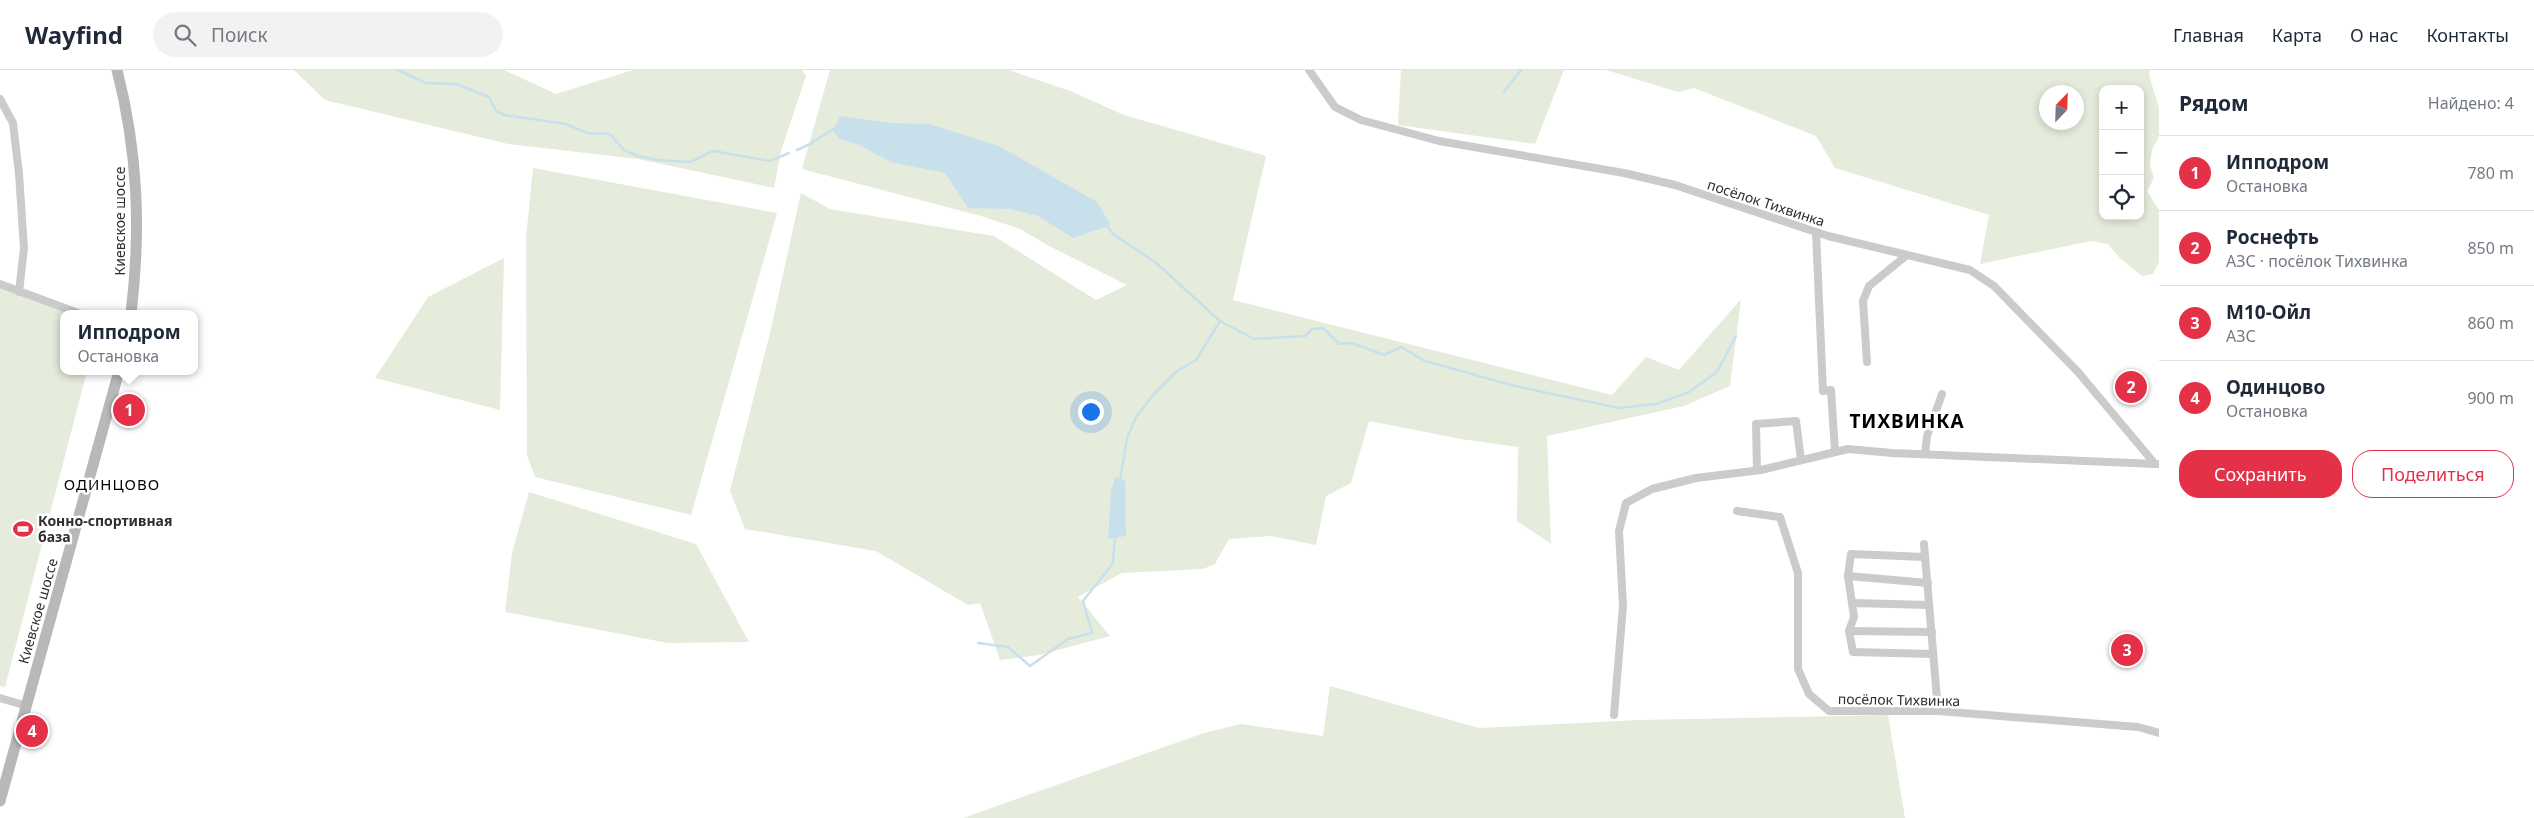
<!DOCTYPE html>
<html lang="ru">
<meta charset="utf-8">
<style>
:root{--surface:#fff;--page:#f2f2f3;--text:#1f2937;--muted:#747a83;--line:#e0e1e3;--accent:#e53148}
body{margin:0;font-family:"Noto Sans",sans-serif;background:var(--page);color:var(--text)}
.controls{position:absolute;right:15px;top:15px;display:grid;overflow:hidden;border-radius:10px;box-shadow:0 2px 8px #0003}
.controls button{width:45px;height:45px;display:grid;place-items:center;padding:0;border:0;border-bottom:1px solid var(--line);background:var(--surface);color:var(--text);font:25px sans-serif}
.compass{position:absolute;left:2039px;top:15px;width:45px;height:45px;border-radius:50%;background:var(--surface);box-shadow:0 2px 8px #0003;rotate:23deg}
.you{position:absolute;left:1090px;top:341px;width:18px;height:18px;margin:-12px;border:4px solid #fff;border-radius:50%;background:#1a73e8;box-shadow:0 0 0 8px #1a73e833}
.badge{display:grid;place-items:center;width:32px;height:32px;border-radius:50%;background:var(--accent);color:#fff;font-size:16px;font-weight:700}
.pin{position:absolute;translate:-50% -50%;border:2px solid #fff;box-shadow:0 1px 5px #0006}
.popup{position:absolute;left:60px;top:240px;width:138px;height:65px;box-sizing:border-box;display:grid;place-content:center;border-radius:10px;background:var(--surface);filter:drop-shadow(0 1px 4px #0005);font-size:16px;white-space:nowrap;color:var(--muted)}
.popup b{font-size:19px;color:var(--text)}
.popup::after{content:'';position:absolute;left:50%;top:100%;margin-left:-10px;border:10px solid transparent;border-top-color:var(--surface)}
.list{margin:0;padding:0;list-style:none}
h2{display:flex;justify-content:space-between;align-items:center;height:65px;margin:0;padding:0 20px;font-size:21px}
h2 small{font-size:16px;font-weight:400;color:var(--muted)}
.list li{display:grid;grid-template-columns:32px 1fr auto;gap:15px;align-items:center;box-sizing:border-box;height:75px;padding:0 20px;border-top:1px solid var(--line)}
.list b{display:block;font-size:19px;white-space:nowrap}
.list p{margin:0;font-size:16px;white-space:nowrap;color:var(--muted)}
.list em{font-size:16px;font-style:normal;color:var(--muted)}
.actions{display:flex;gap:10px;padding:15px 20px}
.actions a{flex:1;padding:11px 0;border:1px solid var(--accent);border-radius:20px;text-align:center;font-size:18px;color:var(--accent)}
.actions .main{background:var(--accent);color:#fff}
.icon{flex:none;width:28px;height:28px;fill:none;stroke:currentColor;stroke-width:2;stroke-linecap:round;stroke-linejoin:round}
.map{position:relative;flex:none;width:2159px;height:748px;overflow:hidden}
header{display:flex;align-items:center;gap:30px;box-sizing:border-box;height:70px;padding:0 25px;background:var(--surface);border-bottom:1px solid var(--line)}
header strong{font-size:24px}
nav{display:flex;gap:28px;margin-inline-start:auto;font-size:18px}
.search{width:350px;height:45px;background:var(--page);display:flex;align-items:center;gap:12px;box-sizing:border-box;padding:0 18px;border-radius:28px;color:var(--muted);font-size:19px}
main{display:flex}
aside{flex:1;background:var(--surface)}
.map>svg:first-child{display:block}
.green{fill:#e5ecdc;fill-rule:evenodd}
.water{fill:#c8e0ec}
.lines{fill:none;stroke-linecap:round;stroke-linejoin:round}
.stream{stroke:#c8e0ec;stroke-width:2.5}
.street{stroke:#cbcbcb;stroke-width:8}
.secondary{stroke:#b8b8b8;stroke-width:11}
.labels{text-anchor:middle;stroke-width:5;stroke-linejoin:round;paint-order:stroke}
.street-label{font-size:14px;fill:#2e2e2e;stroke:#fff}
.poi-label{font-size:14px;font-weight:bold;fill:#2e2e2e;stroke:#fff;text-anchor:start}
.neighbourhood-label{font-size:15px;letter-spacing:1px;fill:#000;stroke:#fff}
.district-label{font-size:19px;font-weight:bold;letter-spacing:1px;fill:#000;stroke:#fff}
</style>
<header>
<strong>Wayfind</strong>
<div class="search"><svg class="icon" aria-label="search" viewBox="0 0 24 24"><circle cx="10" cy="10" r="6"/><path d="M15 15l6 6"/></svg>Поиск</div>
<nav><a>Главная</a><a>Карта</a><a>О нас</a><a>Контакты</a></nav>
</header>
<main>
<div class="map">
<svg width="2159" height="748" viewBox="0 0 2159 748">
<rect width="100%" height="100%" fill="#fff"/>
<!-- green -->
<g class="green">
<polygon points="294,0 504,0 556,24 633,0 802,0 806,6 781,81 774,118 638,89 508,74 325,30"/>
<polygon points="830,0 1009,0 1073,22 1124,45 1266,86 1233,230 1612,325 1646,287 1679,300 1741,229 1730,316 1684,336 1547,366 1551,474 1517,451 1518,377 1461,369 1369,351 1351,413 1326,426 1316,475 1271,466 1229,469 1215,494 1203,499 1122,503 1078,527 1110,566 1039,585 1000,590 980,533 968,535 876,481 745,459 730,421 770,263 801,123 830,139 994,166 1096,230 1127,215 1049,176 1020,159 981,146 802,99"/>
<polygon points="1401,0 1564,0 1535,74 1398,55"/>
<path d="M1606 0H2150L2149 5 2159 38V66L2152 80 2150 95 2154 108 2147 121 2159 140V192L2153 204 2142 206 2120 188 2108 174 2091 171 1980 194 1989 145 1835 98 1816 66 1694 18 1678 22ZM2103 19H2140V146H2103ZM2046 22H2076V52H2046Z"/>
<polygon points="533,98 777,143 691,445 535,407 527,385 526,168"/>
<polygon points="504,188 500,340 375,308 428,227"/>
<polygon points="0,217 72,244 64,244 64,301 87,301 5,617 0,616"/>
<polygon points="529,422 696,474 749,572 668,573 505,542 512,483"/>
<polygon points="1330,616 1479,658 1639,650 1888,645 1905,748 963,748 1204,663 1241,654 1323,666"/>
</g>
<!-- water -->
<g class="water">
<polygon points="840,46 891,53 929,54 999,76 1097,132 1111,155 1073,168 1038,146 1011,139 968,138 945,103 891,92 857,74 839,69 833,61"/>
<polygon points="1115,407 1125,411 1126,466 1108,469 1111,421"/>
</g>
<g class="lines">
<!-- stream -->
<g class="stream">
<polyline points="398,0 426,13 456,14 489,27 496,41 505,45 566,54 587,63 610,64 624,80 638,86 657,90 690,92 713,81 770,91 789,83"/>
<polyline points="1504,22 1521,0"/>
<polyline points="797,80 810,74 835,58"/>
<polyline points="1106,155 1114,165 1155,192 1220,251 1254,269 1305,266 1312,259 1323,258 1339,274 1352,273 1384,285 1401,277 1425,291 1515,316 1619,338 1656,334 1689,322 1717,302 1736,266"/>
<polyline points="1120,411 1127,368 1136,347 1153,325 1176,302 1196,290 1220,251"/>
<polyline points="978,573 1008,577 1030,596 1068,569 1092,563 1083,531 1113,493 1115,466"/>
</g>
<!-- street -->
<g class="street">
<polyline points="1309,0 1335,37 1361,50 1439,71 1624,103 1675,115 1828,166 1970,200 1994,216 2078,302 2155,394 2159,394"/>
<polyline points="0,29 13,53 19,104 24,178 19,222"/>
<polyline points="1816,162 1823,321 1831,320 1835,382"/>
<polyline points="0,214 81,244"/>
<polyline points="1867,292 1863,231 1869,216 1907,185"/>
<polyline points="1925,384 1927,366 1942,324"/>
<polyline points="1757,400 1756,354 1796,351 1801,390"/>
<polyline points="1737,441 1780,447 1798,503 1798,599 1809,624 1829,641 1938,641 2138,657 2159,663"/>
<polyline points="1924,474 1938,641"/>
<polyline points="1925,487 1851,484 1848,506 1854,547 1849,561 1853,582 1932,584"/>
<polyline points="1848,506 1928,513"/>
<polyline points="1852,533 1929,535"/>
<polyline points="1849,561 1932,562"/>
<polyline points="0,628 27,636"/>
<polyline points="1614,645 1623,536 1619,461 1626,433 1652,419 1696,408 1761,400 1848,379 1892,383 2155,394"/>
</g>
<!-- secondary -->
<g class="secondary">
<path d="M117 0C138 82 141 160 131 244"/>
<polyline points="0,731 119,301"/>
</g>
</g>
<!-- icons -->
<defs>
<symbol id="stadium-bare" viewBox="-9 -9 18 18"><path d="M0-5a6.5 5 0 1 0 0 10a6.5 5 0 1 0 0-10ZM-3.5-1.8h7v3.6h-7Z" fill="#e53148" stroke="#fff" stroke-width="2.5" paint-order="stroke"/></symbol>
</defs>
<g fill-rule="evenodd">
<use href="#stadium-bare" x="9" y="445" width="28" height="28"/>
</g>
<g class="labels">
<!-- street labels -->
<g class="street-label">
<text transform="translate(1766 133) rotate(18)" y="5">посёлок Тихвинка</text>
<text transform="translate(120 151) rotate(-90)" y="5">Киевское шоссе</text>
<text transform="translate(38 541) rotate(-74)" y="5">Киевское шоссе</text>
<text transform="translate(1899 630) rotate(1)" y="5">посёлок Тихвинка</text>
</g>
<!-- poi labels -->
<g class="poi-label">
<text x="38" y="456">Конно-спортивная<tspan x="38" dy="16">база</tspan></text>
</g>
<!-- neighbourhood labels -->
<g class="neighbourhood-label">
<text x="112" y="420">ОДИНЦОВО</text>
</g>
<!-- district labels -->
<g class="district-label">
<text x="1907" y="358">ТИХВИНКА</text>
</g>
</g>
</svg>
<div class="controls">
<button>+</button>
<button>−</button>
<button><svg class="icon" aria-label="locate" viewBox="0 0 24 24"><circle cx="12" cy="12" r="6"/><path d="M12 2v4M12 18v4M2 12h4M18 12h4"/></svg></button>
</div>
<svg class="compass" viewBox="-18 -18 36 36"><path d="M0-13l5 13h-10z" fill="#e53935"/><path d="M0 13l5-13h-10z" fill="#747a83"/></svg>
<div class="you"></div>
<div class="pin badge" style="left:129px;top:340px">1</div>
<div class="popup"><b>Ипподром</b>Остановка</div>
<div class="pin badge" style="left:2131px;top:317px">2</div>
<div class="pin badge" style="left:2127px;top:580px">3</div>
<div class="pin badge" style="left:32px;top:661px">4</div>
</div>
<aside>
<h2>Рядом<small>Найдено: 4</small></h2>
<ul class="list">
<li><span class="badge">1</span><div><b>Ипподром</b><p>Остановка</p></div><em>780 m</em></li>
<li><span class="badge">2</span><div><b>Роснефть</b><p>АЗС · посёлок Тихвинка</p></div><em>850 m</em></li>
<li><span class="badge">3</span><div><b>М10-Ойл</b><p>АЗС</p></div><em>860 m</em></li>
<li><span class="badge">4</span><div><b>Одинцово</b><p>Остановка</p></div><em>900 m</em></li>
</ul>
<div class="actions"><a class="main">Сохранить</a><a>Поделиться</a></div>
</aside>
</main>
